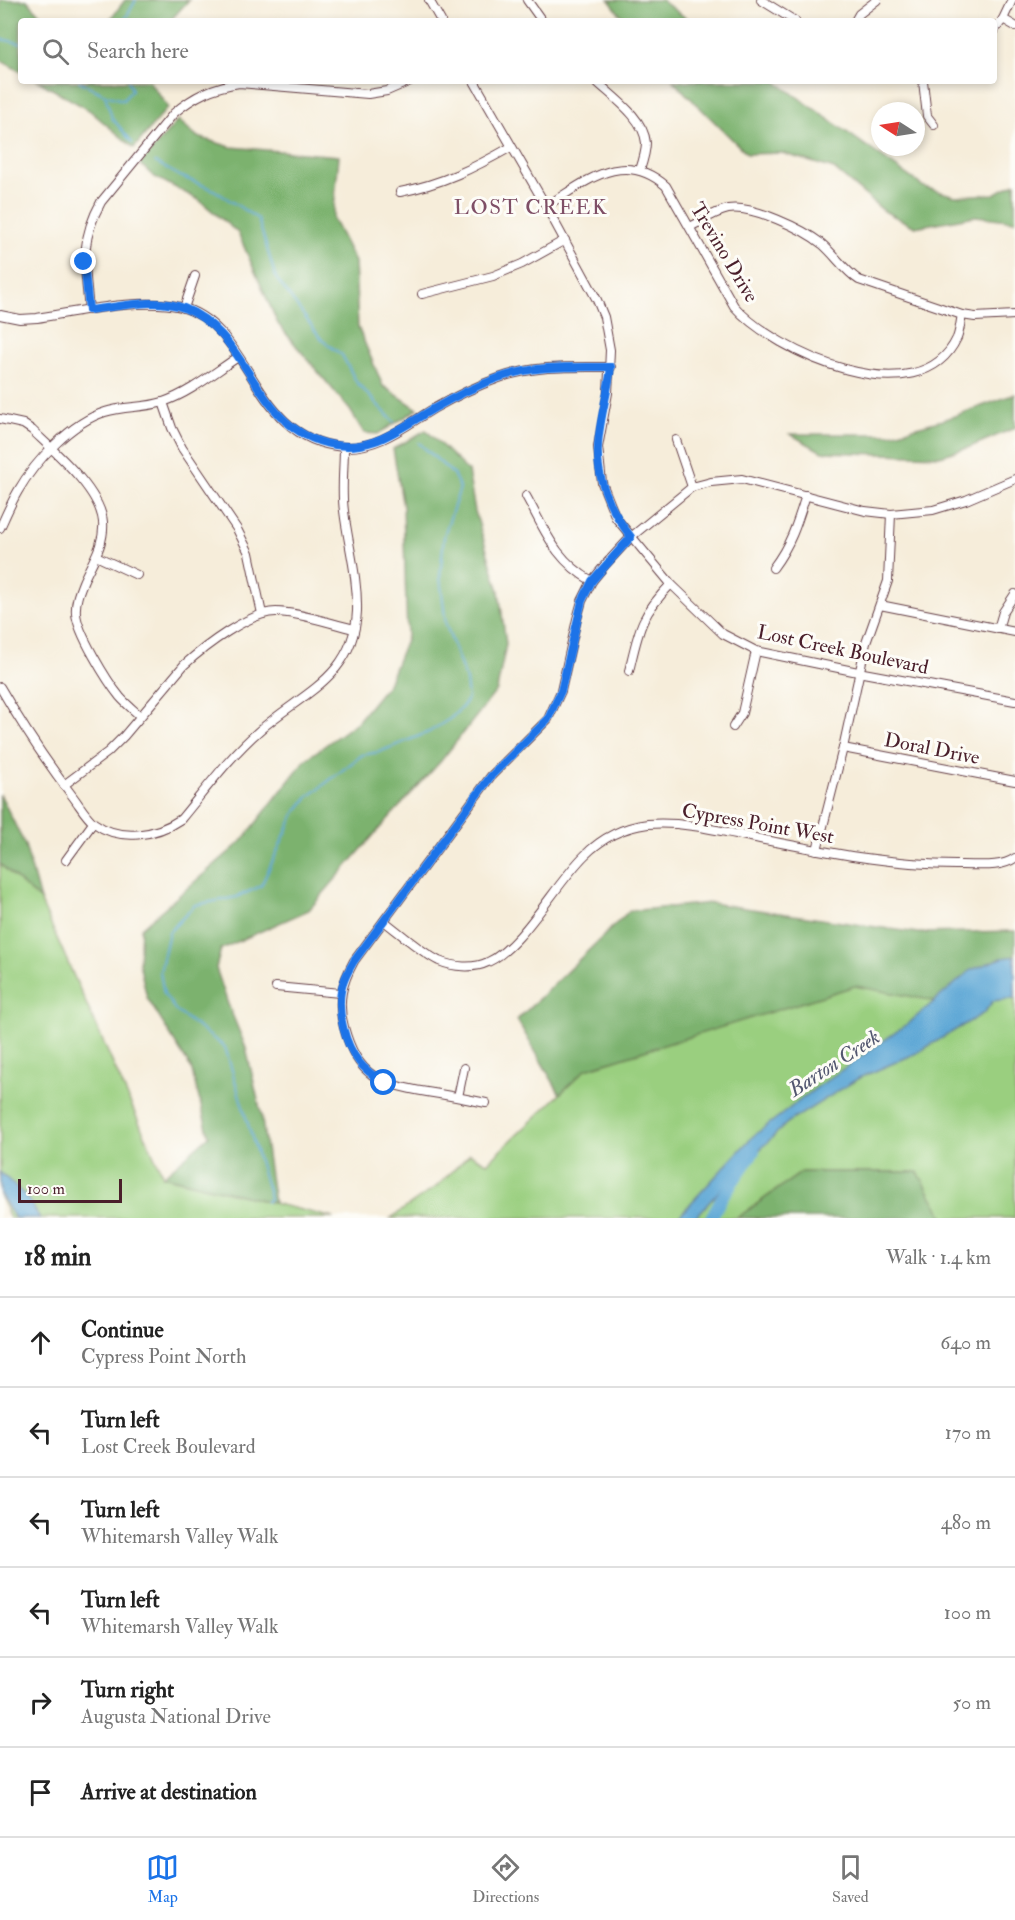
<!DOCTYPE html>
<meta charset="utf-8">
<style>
:root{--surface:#fff;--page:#f2f2f2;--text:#222;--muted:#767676;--line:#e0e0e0;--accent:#1a73e8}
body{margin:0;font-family:"IM FELL Double Pica",serif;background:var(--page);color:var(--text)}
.compass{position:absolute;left:871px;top:102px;width:54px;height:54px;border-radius:50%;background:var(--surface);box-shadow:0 3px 9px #0003;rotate:282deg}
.scale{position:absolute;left:18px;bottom:15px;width:104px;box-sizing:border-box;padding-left:6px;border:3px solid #4a1f2b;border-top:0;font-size:16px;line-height:21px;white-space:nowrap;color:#4a1f2b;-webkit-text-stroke:4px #fdfcf7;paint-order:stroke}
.stop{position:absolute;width:18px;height:18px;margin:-14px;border:4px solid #1a73e8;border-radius:50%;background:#fff}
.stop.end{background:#1a73e8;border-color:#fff;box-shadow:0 2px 6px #0008}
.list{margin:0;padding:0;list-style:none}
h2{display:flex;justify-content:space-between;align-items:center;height:78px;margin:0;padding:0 24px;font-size:26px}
h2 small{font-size:20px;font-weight:400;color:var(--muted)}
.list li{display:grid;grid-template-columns:39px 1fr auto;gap:18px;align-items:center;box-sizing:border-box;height:90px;padding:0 24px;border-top:2px solid var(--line)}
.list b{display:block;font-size:22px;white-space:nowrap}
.list p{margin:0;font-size:20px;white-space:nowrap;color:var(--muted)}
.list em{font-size:20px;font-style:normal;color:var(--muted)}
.icon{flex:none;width:33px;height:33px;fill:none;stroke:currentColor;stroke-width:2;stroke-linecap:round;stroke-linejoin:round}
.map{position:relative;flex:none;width:1015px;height:1218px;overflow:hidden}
.search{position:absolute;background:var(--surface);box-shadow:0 3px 9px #0003;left:18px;right:18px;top:18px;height:66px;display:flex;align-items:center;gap:15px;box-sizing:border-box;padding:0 21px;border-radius:6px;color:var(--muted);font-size:22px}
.sheet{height:618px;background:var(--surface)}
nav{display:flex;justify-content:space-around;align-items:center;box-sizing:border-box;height:84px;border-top:2px solid var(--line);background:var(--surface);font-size:16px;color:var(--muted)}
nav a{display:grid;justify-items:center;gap:3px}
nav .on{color:var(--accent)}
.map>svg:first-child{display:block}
.green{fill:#9acf7f;stroke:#727755;stroke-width:1.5}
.forest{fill:#7bb26e;stroke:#62684c;stroke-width:1.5}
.water{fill:#5fa8d6;stroke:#546480;stroke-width:1.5}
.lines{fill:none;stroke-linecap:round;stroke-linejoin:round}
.stream{stroke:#5fa8d6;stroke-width:2}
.river{stroke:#5fa8d6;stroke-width:12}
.minor-casing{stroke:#643e45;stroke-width:10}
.minor{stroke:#fff;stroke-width:8}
.route{stroke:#1a73e8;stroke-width:8}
.labels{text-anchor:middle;stroke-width:6;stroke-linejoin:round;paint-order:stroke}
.street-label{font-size:20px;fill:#4a1f2b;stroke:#fdfcf7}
.neighbourhood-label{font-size:21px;letter-spacing:1.5px;fill:#7f4f66;stroke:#fdfcf7}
.water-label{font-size:21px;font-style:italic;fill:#52566f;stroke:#fdfcf7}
</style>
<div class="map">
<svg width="1015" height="1218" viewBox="0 0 1015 1218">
<rect width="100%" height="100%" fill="#fdfcf7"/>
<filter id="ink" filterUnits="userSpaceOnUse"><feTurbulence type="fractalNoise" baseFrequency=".0167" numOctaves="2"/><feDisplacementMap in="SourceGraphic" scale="12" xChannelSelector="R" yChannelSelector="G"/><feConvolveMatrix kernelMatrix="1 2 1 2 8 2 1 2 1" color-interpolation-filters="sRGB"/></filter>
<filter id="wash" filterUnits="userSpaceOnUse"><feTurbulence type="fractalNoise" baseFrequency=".008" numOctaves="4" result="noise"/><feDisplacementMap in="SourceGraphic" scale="24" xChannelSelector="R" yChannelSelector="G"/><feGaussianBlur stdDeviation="1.35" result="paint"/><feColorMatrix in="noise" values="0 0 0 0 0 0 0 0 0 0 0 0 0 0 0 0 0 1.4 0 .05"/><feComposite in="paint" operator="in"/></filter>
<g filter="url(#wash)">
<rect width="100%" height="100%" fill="#f6edda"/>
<!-- green -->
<g class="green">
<polygon points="0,864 40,900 163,1176 334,1218 10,1218 0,1197"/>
<polygon points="910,941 1015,990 1015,1218 944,1218 917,1172 802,1172 737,1218 391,1218 437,1186 470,1154 487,1163 560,1094 581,1047"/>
</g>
<!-- forest -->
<g class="forest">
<polygon points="0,0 27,0 46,21 21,21 21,72 0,60"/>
<polygon points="125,0 189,0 170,21 109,21"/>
<polygon points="609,0 661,0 690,21 625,21"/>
<polygon points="38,81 149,81 168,107 134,148 89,110"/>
<polygon points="673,81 775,81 924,187 955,196 994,194 1015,183 1015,221 976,216 915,227 884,211 834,169 782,153 747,154"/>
<polygon points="178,120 198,137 231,147 339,156 333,219 355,262 358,327 383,386 418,409 378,434 364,433 350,410 278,324 238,233 199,200 153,176 140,164"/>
<polygon points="1015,394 1015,428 970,447 940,456 822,452 790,434 891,434 946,419"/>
<polygon points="426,430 468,471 475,511 499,591 506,644 497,690 441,761 379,829 309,910 221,949 216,968 228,1004 246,1048 261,1113 274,1203 163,1176 209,1136 191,1068 147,998 139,963 141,928 242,841 305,760 357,722 388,684 407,637 403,507 393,449"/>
<polygon points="0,794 25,845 40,900 0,864"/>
<path d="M711 903 918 933 1015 931V956C980 961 961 979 935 1001L855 986 586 1069 560 1094 517 1020 629 911Z"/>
<polygon points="802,1172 918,1172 944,1218 737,1218"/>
</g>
<!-- water -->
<g class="water">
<polygon points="1015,956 1015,998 993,1001 984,1013 917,1053 859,1078 787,1123 733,1176 695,1218 677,1218 752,1137 816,1088 910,1022 971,970 1002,958"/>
<polygon points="0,1172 27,1197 40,1218 15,1218 0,1194"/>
</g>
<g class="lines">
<!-- stream -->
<g class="stream">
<polyline points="124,21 136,0"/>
<polyline points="0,39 21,43"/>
<polyline points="79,81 105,95 112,118 132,142"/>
<polyline points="105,95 123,100 132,90 128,81"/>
<polyline points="155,162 180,176 214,190 258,219 276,278 322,340 342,355 357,383 394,422"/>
<polyline points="266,1202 270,1199 269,1194 225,1047 176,1011 164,994 160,972 169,932 195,905 237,897 261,886 295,813 308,797 362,755 379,752 429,732 451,718 463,706 468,698 466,680 446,625 440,577 444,536 460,488 453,474 419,443"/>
</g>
<!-- river -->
<polyline class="river" points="711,1218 721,1199 754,1151"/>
</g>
</g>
<g filter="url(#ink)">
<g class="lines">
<defs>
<g id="minor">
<polyline points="429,0 441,21"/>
<polyline points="527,0 542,21"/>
<polyline points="761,0 795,21"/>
<polyline points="1003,19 1015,26"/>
<polyline points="855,21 859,14 877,0"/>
<polyline points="994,31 1003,19 1012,0"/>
<polyline points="474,81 546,206 597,300 604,317 610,350 608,393 598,447 602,483 616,518 671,584 723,634 756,651 858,672 1015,701"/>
<path d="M596 81C613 97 644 118 646 143 646 152 643 161 640 170"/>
<polyline points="923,81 927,116 934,125"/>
<path d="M400 192C442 184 474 168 511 147"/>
<path d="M546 206C586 182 623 148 666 186L734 306C775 353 920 418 957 338 960 331 960 323 962 315"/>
<path d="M690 227C702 221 714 212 728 209 753 205 803 229 822 244 835 255 844 270 859 280L962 315 975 317 1015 315"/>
<polyline points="422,294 493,276 522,264 565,240"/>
<polyline points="184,308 195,276"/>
<path d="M89 310C85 267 79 242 101 202L174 113C194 96 213 87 239 83L368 94 387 91 410 81"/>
<path d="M0 315 20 319 37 318C76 312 143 297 181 307 254 327 250 439 343 447 378 449 405 426 433 409 454 397 476 386 499 378 535 365 572 367 611 367"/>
<polyline points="163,402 172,428 182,448 237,529 249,553 262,614"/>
<path d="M0 419 23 424 32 430C55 452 100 490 103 522 105 545 91 563 83 582 79 592 75 602 76 613 77 632 107 681 120 697 126 704 134 710 140 716"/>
<polyline points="676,440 692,487"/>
<path d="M526 496C546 532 555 560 592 581"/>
<path d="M0 528C6 515 11 503 18 491 35 461 72 422 105 412 123 406 145 408 163 402 190 393 215 372 238 357"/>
<polyline points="96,556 137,575"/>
<path d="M773 568C791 544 797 524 806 495"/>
<polyline points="880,605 1015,632"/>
<polyline points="998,629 1003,612 1015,594"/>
<path d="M629 671C639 629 640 616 671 584"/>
<path d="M0 687C22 725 47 763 74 798 80 806 87 818 94 823 120 842 156 836 181 819 206 789 230 756 260 730 302 693 354 677 357 611 358 577 348 544 344 511 341 490 344 468 344 447"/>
<polyline points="733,727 742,713 756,651"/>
<polyline points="843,748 1015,781"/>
<path d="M64 785 108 752 124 736 184 665C204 647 249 612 276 612 298 612 332 624 354 629"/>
<polyline points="817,850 843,748 866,643 888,581 891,514"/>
<polyline points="66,860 93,823"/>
<path d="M384 921C400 933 422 953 439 961 453 967 474 969 488 962 522 947 556 883 585 855 602 838 624 827 648 824 686 821 724 832 760 839 828 852 893 866 962 865 979 865 1001 868 1015 858"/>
<polyline points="276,987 340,993"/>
<polyline points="458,1097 464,1068"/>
<path d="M486 1103C467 1099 447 1095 427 1092 380 1084 357 1077 344 1027 337 1002 342 983 354 961L491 776 548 719 561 691 577 619 582 601 592 581 605 565 631 537 692 487 711 482 742 479 865 511 891 514 933 510 966 500 1015 479"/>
</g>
</defs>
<!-- minor casing -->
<use href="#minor" class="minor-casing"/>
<!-- minor -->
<use href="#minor" class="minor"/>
</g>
</g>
<g class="lines" filter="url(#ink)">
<!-- route -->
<path class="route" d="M84 262 89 310C119 307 156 297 184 308 250 334 251 422 325 443 369 455 397 430 433 409 454 397 476 386 498 378 535 365 572 367 611 367 608 394 599 420 598 446 596 480 611 511 631 537L592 581 582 601 561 691 548 719 491 776 354 961C348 971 343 980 341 991 337 1012 345 1045 359 1062 366 1071 375 1077 384 1083"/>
</g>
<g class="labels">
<!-- street labels -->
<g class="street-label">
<text transform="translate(725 252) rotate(59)" y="7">Trevino Drive</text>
<text transform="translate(843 649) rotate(12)" y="7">Lost Creek Boulevard</text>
<text transform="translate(932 748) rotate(11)" y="7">Doral Drive</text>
<text transform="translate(758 823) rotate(10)" y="7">Cypress Point West</text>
</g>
<!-- neighbourhood labels -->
<g class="neighbourhood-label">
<text x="531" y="214">LOST CREEK</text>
</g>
<!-- water labels -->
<g class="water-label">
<text transform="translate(834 1063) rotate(-33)" y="7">Barton Creek</text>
</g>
</g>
</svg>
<svg class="compass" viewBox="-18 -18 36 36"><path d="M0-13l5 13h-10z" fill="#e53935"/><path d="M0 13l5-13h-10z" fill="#767676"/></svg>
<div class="scale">100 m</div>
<div class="stop" style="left:384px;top:1083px"></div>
<div class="stop end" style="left:84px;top:262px"></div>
<div class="search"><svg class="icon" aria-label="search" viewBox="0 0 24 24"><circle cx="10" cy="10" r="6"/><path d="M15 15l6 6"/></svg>Search here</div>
</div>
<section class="sheet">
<h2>18 min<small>Walk · 1.4 km</small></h2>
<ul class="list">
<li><svg class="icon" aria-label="ahead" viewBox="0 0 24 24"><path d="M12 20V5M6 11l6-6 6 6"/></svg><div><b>Continue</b><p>Cypress Point North</p></div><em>640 m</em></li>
<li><svg class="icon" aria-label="left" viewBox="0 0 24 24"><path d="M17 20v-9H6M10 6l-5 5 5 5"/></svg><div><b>Turn left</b><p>Lost Creek Boulevard</p></div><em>170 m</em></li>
<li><svg class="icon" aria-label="left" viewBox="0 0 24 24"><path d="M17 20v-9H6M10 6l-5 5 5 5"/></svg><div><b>Turn left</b><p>Whitemarsh Valley Walk</p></div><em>480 m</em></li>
<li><svg class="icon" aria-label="left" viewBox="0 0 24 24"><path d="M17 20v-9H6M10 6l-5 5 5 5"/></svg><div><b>Turn left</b><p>Whitemarsh Valley Walk</p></div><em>100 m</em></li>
<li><svg class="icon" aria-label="right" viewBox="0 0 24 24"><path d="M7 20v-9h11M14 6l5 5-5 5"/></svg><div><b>Turn right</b><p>Augusta National Drive</p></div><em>50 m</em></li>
<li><svg class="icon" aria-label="arrive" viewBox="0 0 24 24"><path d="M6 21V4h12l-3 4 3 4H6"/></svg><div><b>Arrive at destination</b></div></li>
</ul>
</section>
<nav>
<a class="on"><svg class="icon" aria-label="map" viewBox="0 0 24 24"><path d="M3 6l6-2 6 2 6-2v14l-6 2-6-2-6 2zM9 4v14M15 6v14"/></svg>Map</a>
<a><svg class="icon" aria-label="directions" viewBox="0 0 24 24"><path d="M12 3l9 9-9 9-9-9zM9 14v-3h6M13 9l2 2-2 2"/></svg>Directions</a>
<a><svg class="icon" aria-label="saved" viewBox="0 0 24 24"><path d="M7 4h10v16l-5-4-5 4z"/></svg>Saved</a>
</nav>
